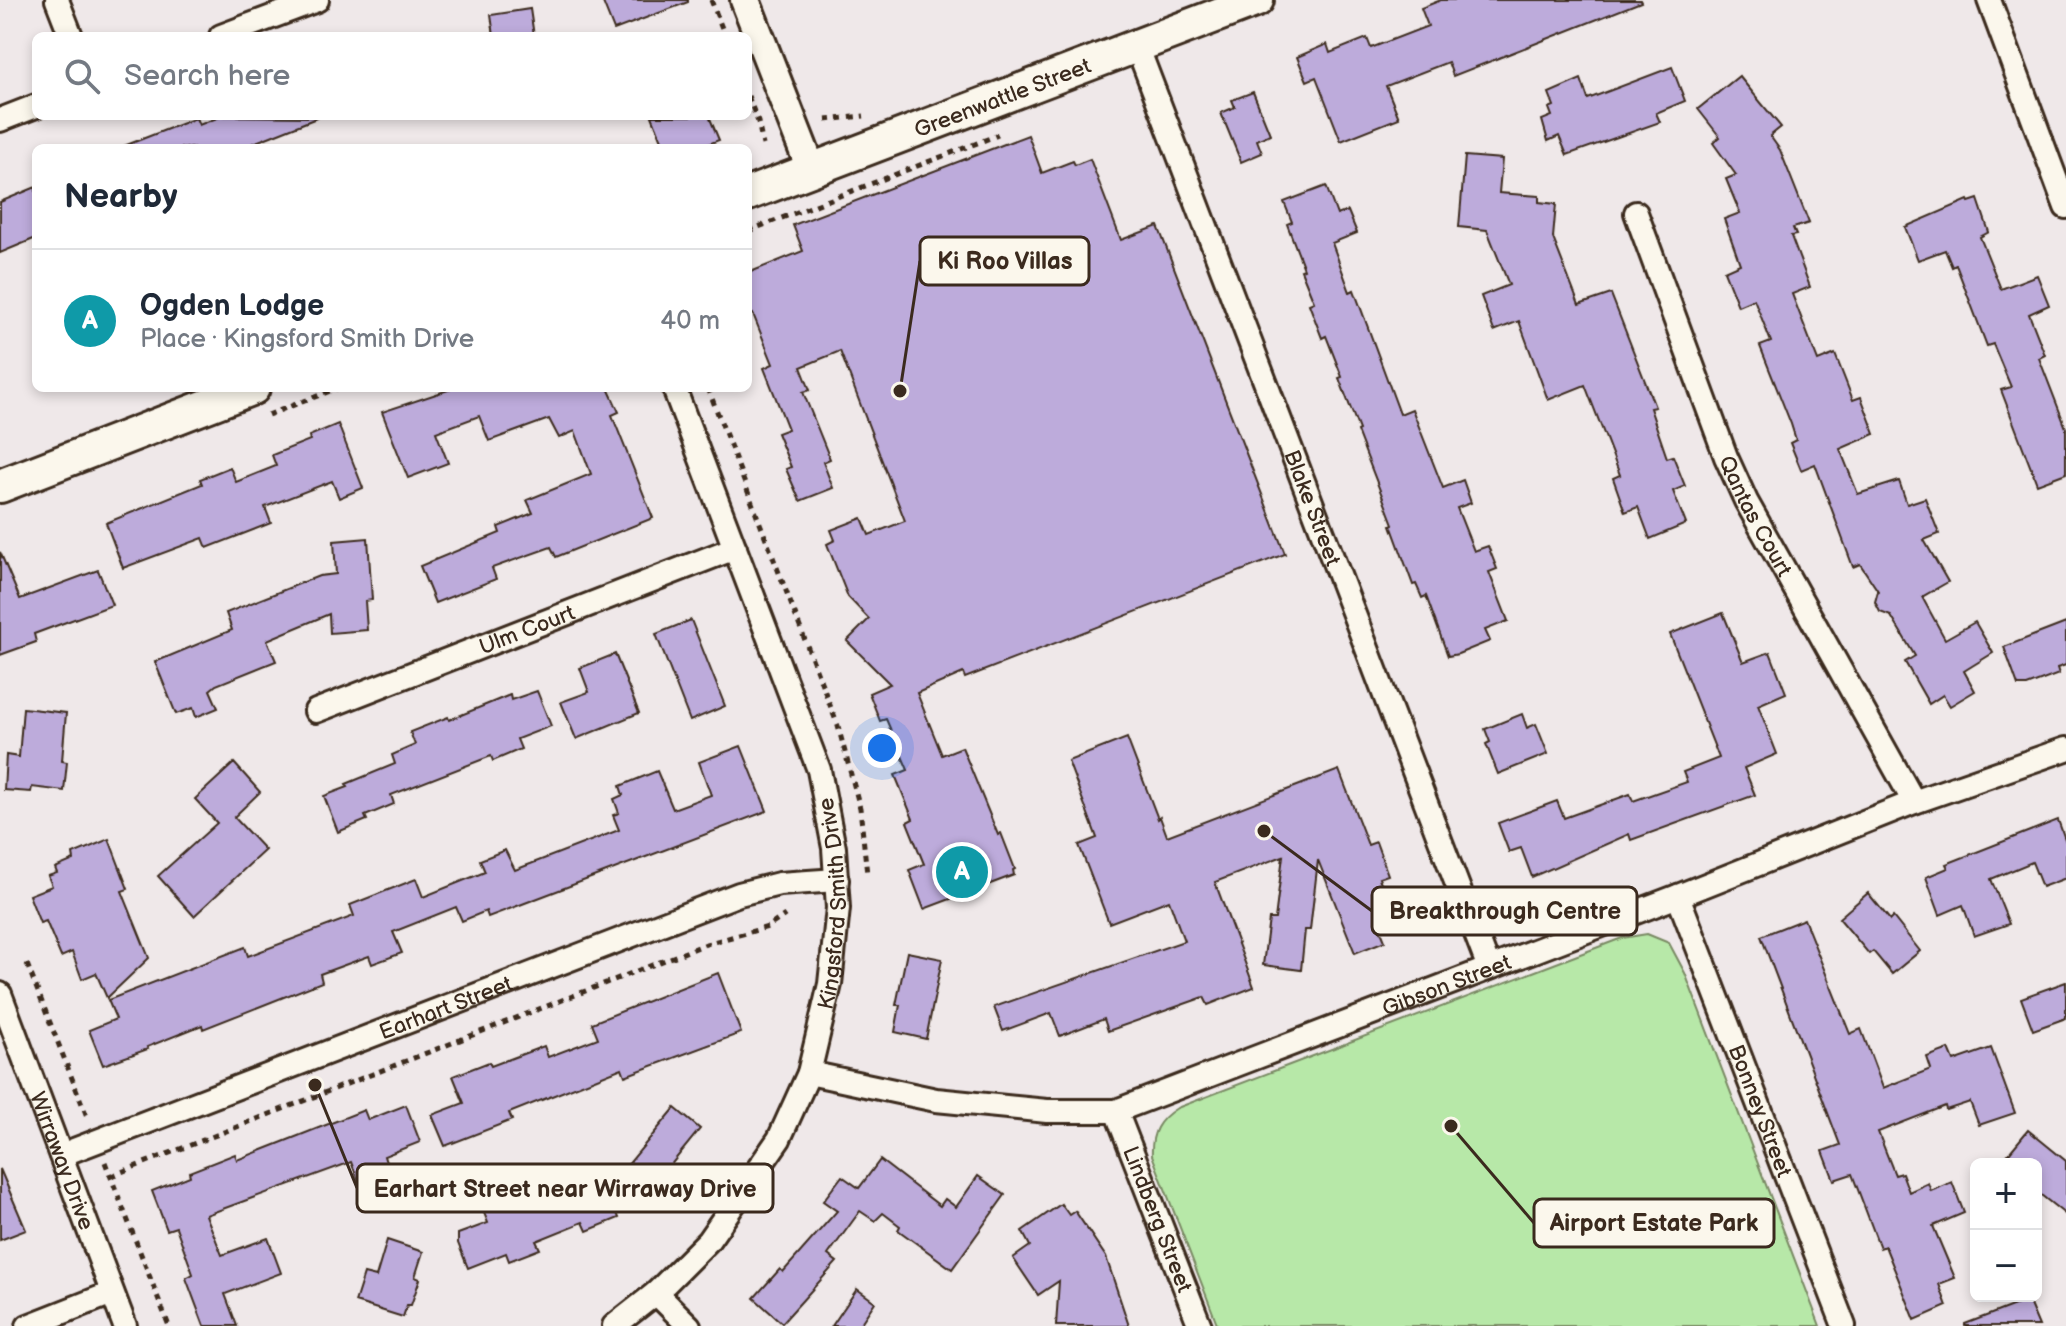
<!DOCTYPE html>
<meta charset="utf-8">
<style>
:root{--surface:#fff;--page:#f6f6f7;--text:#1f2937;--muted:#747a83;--line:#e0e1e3;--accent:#1f6fb2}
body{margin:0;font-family:"Balsamiq Sans",sans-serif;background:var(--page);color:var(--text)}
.controls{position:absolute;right:24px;bottom:24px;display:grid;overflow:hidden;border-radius:12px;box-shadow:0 4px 12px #0003}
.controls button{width:72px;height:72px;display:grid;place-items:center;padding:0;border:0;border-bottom:2px solid var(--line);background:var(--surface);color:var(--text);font:40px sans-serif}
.you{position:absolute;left:882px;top:748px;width:28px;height:28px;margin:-20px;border:6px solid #fff;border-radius:50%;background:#1a73e8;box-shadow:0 0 0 12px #1a73e833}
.badge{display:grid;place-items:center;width:52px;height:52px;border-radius:50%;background:var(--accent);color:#fff;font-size:26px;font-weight:700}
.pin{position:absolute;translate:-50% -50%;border:4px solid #fff;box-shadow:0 2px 8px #0006}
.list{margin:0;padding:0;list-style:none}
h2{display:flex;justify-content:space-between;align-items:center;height:104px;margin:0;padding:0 32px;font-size:34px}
h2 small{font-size:26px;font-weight:400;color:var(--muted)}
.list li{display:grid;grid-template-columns:52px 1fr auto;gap:24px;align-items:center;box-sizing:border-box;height:144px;padding:0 32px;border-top:2px solid var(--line)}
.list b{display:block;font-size:30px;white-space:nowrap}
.list p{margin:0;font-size:26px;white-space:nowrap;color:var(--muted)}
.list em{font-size:26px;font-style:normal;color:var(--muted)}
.icon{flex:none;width:44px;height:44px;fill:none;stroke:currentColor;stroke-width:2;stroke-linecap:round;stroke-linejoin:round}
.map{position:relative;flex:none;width:2066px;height:1326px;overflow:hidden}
.search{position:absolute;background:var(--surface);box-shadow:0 4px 12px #0003;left:32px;top:32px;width:720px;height:88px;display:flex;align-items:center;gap:20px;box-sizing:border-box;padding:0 28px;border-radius:12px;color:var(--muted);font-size:30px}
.panel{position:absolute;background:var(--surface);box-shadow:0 4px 12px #0003;left:32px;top:144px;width:720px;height:248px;border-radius:12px}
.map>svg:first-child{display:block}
.green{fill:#b7e8a8;stroke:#798963;stroke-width:2}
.building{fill:#bdabdb;stroke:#3b2a1e;stroke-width:2}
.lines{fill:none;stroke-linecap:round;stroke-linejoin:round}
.minor-casing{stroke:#3b2a1e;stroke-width:28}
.tertiary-casing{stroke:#3b2a1e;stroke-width:34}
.secondary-casing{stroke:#3b2a1e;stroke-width:38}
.path{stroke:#3b2a1e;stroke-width:5;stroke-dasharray:6 6;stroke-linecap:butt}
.minor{stroke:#fbf7ec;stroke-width:22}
.tertiary{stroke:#fbf7ec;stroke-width:28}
.secondary{stroke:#fbf7ec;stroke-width:32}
.labels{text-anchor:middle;stroke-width:6;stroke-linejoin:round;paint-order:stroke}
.street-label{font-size:22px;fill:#3b2a1e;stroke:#fbf7ec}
.leader{fill:none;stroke:#3b2a1e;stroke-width:3}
.callout-dot{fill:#3b2a1e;stroke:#fbf7ec;stroke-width:3}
.callout{fill:#fbf7ec;stroke:#3b2a1e;stroke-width:3}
.callout-label{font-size:24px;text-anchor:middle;font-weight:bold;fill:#3b2a1e}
</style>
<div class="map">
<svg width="2066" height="1326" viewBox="0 0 2066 1326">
<rect width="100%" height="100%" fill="#efe8e9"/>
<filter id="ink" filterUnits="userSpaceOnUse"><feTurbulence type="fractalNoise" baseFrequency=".0125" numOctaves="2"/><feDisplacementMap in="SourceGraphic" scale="16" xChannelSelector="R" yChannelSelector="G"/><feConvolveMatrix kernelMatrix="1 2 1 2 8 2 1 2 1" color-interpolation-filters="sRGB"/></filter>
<g filter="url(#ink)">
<!-- green -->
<path class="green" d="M1647 934 1669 943 1685 973 1820 1326H1218L1152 1155C1151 1133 1158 1120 1177 1108L1622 938Z"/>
<!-- building -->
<g class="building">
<polygon points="602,0 688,0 688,2 614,30"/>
<polygon points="1441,0 1640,0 1641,2 1453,76 1448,62 1386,86 1399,118 1341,141 1316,77 1307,81 1297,57 1327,44 1330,53 1367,38 1371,48 1428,26 1421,8"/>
<polygon points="530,9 534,36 494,36 491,15"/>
<polygon points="1672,67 1685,101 1656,113 1660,122 1567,155 1559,136 1548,141 1542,120 1552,116 1549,108 1554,106 1549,93 1581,79 1588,99"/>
<polygon points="1739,76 1781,127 1770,136 1780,150 1809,223 1793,228 1796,235 1791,236 1810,287 1792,294 1818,361 1835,354 1853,400 1861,397 1875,434 1840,449 1858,494 1899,481 1907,504 1925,498 1939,534 1924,540 1948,582 1922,597 1945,639 1975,622 1993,653 1964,671 1975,691 1950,706 1943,695 1929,704 1905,662 1915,656 1891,616 1880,612 1875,602 1878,591 1860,564 1853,567 1815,464 1801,470 1790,443 1796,440 1791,424 1760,346 1771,342 1754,299 1738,306 1724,271 1740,264 1724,219 1740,213 1726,179 1736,175 1713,143 1720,137 1698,109"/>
<polygon points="1253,92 1270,134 1257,140 1262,153 1241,162 1221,113 1235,107 1232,100"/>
<polygon points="222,116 319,117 241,148 124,148 124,146 196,118 199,125"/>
<polygon points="652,116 709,116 719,140 698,148 665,148"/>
<polygon points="1028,135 1042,173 1073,161 1075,165 1090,159 1121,240 1158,226 1285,554 965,678 963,673 917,693 942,755 962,747 998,835 1001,833 1015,869 1013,870 1014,875 924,909 909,870 924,864 907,822 913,819 895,775 908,770 886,719 880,721 869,693 890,684 847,641 869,619 848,597 827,544 835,540 831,530 862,518 869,535 905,521 840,351 801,367 810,390 803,392 830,459 823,462 833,488 800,501 786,469 791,467 777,433 788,429 764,368 773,364 753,314 748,316 748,273 803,251 793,225"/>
<polygon points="1465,156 1502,159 1499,193 1539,196 1539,202 1556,204 1553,238 1579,305 1611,294 1655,407 1650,408 1667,458 1673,456 1685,486 1673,491 1686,524 1650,539 1638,507 1625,512 1613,478 1620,475 1585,385 1548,400 1519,321 1494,331 1481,296 1509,285 1487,230 1459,227"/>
<polygon points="1326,186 1337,215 1348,211 1357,233 1332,243 1350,292 1354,290 1400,414 1412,409 1443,488 1463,480 1471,503 1457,508 1474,551 1488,546 1497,569 1489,572 1508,621 1485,630 1490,641 1458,654 1448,656 1426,596 1422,598 1416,584 1413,585 1391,525 1393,524 1357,431 1359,430 1339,378 1342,377 1326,336 1322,338 1309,304 1314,302 1301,270 1304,269 1287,224 1292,222 1284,202"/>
<polygon points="36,187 36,238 0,253 0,202"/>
<polygon points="1978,199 1989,232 1980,237 2001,289 2037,275 2049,305 2029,314 2045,355 2039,358 2066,428 2066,473 2037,484 2001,390 2011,387 1993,344 1987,346 1956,265 1952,267 1945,250 1918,260 1905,227 1968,200 1969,202"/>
<polygon points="454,388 608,388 619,412 612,415 653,518 556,557 551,547 492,568 496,579 435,603 420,566 500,533 498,527 533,513 527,500 591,474 575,431 559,438 549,419 489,441 479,416 436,432 448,463 408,478 382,412"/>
<polygon points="338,424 363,488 339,498 332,481 265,507 271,523 207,548 203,538 123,568 106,523 202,484 200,479 230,467 236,482 276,466 272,455 310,440 309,436"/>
<polygon points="368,538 372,600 365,601 367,630 330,633 329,614 267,640 276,661 216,685 210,690 218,708 196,717 193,708 176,714 155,662 232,630 226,613 319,576 336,574 334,541"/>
<polygon points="0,552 20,599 98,570 112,605 34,634 36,642 0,655"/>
<polygon points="1723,613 1743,662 1770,652 1786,693 1758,705 1777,754 1744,768 1755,795 1631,840 1629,834 1532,877 1521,848 1509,852 1498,823 1557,801 1564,818 1630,794 1633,801 1687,782 1683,772 1719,758 1670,634"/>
<polygon points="691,620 725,706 690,721 656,634"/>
<polygon points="2066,623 2066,665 2057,668 2059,674 2027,686 2018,686 2004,647"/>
<polygon points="615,654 639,713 576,739 561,702 589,692 580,668"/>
<polygon points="537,691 551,726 517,739 521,749 493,761 491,756 391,795 394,804 365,816 367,820 338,832 324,796 348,787 346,784 395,764 392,755 415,745 410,732 448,717 449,720 510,695 511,700"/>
<polygon points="23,708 66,713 62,761 67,762 64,791 32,787 31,792 4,790 6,755 19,757"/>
<polygon points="1522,714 1527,728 1536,724 1548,754 1498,774 1486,744 1490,742 1485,729"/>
<polygon points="1127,738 1158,819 1160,817 1167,836 1339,770 1368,845 1376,842 1388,875 1379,878 1393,912 1376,919 1385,941 1355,953 1318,860 1310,930 1305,930 1301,970 1263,965 1269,919 1275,919 1283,856 1215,882 1254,987 1208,1005 1204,997 1108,1031 1104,1019 1060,1036 1051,1013 1003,1031 994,1007 1184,941 1169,900 1109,923 1079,845 1097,838 1068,761"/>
<polygon points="741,746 767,811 488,917 486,911 462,921 456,907 393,932 402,953 372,964 369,956 320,974 322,982 203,1029 202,1025 147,1047 148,1049 103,1065 89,1030 116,1019 108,1000 245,947 248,956 354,916 350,905 416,879 423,897 485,872 480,860 505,850 515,870 619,830 613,815 619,813 614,799 623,795 620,786 657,771 673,809 711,795 699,762"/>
<polygon points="234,763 260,792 234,817 265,850 194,916 158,876 217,823 195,799"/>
<polygon points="2058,820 2066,842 2066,878 2042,887 2032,862 1991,879 2009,924 1974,936 1963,905 1940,915 1926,877 1948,868 1946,864"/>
<polygon points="109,839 128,889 122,891 149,958 107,998 96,973 82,979 72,952 61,957 46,921 40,923 29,895 52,886 48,876 57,873 55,868 74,860 73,854"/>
<polygon points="1868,893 1890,920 1893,917 1920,951 1892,974 1873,951 1869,954 1839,918"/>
<polygon points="1804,919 1850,1034 1861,1029 1883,1088 1931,1069 1927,1057 1949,1049 1954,1061 1991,1048 2015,1113 1979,1125 1970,1102 1946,1110 1945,1106 1878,1132 1895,1175 1902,1173 1909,1192 1928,1183 1931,1191 1952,1182 1964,1213 1933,1226 1955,1278 1939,1284 1947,1306 1915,1320 1885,1246 1880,1248 1852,1174 1834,1180 1823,1151 1840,1145 1761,936"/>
<polygon points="907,952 942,959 926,1039 895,1032 900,1005 896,1005"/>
<polygon points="718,973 741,1033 625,1076 622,1068 509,1113 512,1120 445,1146 432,1115 464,1103 453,1076 489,1062 491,1066 544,1046 548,1057 598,1038 592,1023"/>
<polygon points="2066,982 2066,1018 2033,1030 2021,998"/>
<polygon points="406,1105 420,1142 384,1156 388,1169 358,1180 351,1162 206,1215 222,1255 268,1238 281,1273 225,1294 237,1326 204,1326 186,1278 193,1274 176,1227 167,1230 152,1191 190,1176 189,1172 235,1154 237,1160 364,1110 368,1120"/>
<polygon points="675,1108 700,1129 652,1188 626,1167"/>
<polygon points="2028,1130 2066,1161 2066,1215 2036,1191 2036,1164 2000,1164"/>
<polygon points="880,1160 940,1206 945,1199 956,1207 978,1176 1005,1195 952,1269 898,1230 900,1226 883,1213 875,1221 860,1211 828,1255 837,1262 782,1323 754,1298 780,1269 783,1272 837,1211 823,1201 842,1176 859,1188"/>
<polygon points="0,1169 26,1230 0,1240"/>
<polygon points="600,1170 619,1218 587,1231 583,1222 536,1241 540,1249 509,1261 506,1253 468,1268 458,1243 458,1234 488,1223 475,1190 512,1177 521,1201"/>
<polygon points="1061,1204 1069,1215 1075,1211 1106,1257 1129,1326 1056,1326 1059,1281 1038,1295 1013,1258 1030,1246 1022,1231"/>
<polygon points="387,1240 423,1252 415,1277 420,1279 411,1305 407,1305 403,1317 355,1302 364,1274 376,1277"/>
<polygon points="857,1289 875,1302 859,1326 832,1326"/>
<polygon points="2028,1300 2039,1326 1965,1326 1965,1324"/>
</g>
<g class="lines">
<defs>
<g id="minor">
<polyline points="57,0 71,36"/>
<polyline points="1989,0 2066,207"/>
<polyline points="221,36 317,0"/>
<path id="s1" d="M1137 46 1489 968"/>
<polyline points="0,120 36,106"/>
<path id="s2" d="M1636 213 1726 457 1746 501 1914 802"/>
<path id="s3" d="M316 711 735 548"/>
<path id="s4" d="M1678 896 1844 1326"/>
<path id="s5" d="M0 994 125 1326"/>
<path id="s6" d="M809 1073 936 1100 1047 1111H1116L1678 896 1914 802 2066 749"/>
<path id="s7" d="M1116 1111 1200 1326"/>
<path id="s8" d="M61 1155 739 894 779 884 837 880"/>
<polyline points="656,1293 689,1326"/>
<polyline points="28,1326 112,1293"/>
<path id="s9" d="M614 1326 656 1293 708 1241 779 1139 809 1073 830 984 838 908 834 848 819 770 674 388"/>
</g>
<polyline id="tertiary" points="745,0 811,169"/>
<g id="secondary">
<path id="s10" d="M748 194 1257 0"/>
<polyline points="0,486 253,388"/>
</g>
</defs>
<!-- minor casing -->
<use href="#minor" class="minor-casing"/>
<!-- tertiary casing -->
<use href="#tertiary" class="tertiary-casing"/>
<!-- secondary casing -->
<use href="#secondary" class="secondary-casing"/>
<!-- path -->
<g class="path">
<polyline points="711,0 725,36"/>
<polyline points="748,96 758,122 763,145"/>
<polyline points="826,120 864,116"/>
<polyline points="748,231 998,135"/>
<polyline points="708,388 838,726 860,808 867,874"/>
<polyline points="268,415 338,388"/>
<polyline points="27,964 88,1119"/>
<polyline points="105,1162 169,1326"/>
<polyline points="111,1176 706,944 768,927 785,915"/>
</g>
<!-- minor -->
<use href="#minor" class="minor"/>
<!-- tertiary -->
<use href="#tertiary" class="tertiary"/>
<!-- secondary -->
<use href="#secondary" class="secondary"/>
</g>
</g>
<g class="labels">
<!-- street labels -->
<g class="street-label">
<text dy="8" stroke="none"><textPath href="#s10" startOffset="272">Greenwattle Street</textPath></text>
<text dy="8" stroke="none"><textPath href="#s1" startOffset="494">Blake Street</textPath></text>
<text dy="8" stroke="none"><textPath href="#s2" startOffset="326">Qantas Court</textPath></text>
<text dy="8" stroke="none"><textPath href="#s3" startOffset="226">Ulm Court</textPath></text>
<text dy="8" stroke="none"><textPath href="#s9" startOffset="496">Kingsford Smith Drive</textPath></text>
<text dy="8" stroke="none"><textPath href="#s6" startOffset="664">Gibson Street</textPath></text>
<text dy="8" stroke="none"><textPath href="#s8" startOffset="412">Earhart Street</textPath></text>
<text dy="8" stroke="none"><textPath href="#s4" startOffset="230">Bonney Street</textPath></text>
<text dy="8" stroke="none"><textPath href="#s5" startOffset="178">Wirraway Drive</textPath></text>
<text dy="8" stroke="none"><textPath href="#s7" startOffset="116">Lindberg Street</textPath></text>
</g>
</g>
<!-- callouts -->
<path class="leader" d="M900 391L920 261M1264 831L1372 911M315 1085L357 1188M1451 1126L1534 1223"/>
<g class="callout-dot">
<circle cx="900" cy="391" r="8"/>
<circle cx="1264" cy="831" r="8"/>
<circle cx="315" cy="1085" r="8"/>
<circle cx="1451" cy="1126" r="8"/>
</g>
<g class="callout">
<rect x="920" y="237" width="169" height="48" rx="8"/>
<rect x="1372" y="887" width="265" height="48" rx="8"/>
<rect x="357" y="1164" width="416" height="48" rx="8"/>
<rect x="1534" y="1199" width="240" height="48" rx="8"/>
</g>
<g class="callout-label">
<text x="1005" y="269">Ki Roo Villas</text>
<text x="1505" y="919">Breakthrough Centre</text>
<text x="565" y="1197">Earhart Street near Wirraway Drive</text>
<text x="1654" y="1231">Airport Estate Park</text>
</g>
</svg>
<div class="controls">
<button>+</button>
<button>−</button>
</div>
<div class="you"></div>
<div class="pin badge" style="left:962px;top:872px;background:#0f9aa8">A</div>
<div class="search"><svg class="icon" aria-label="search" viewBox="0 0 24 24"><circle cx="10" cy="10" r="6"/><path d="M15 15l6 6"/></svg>Search here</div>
<section class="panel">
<h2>Nearby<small></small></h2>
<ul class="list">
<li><span class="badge" style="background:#0f9aa8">A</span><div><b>Ogden Lodge</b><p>Place · Kingsford Smith Drive</p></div><em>40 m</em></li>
</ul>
</section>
</div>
